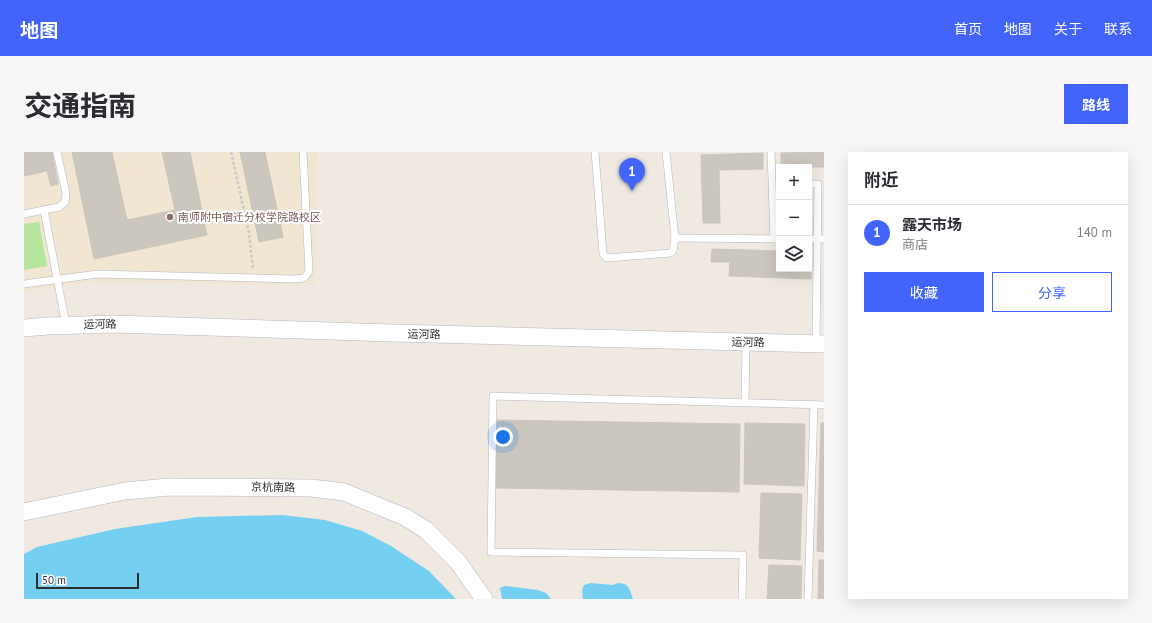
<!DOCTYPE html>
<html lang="zh">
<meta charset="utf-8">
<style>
:root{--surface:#fff;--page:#f7f7f7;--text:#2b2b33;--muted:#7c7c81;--line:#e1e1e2;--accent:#4264fb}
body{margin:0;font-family:"PT Sans","Noto Sans SC",sans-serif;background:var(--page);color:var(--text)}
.controls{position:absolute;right:12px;top:12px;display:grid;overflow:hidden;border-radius:0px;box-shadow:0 4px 16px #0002}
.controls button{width:36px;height:36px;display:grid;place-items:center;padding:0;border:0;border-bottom:1px solid var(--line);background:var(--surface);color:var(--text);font:20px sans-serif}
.scale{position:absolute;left:12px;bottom:10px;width:103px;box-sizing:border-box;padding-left:4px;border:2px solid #2e2e2e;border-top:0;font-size:11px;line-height:14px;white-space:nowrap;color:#2e2e2e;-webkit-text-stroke:3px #fff;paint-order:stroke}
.you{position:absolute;left:479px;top:285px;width:14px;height:14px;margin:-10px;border:3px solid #fff;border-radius:50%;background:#1a73e8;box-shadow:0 0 0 6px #1a73e833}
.badge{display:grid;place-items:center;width:26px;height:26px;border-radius:50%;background:var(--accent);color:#fff;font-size:13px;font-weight:700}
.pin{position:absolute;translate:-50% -33px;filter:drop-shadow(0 1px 2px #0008)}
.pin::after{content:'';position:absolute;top:21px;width:14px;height:12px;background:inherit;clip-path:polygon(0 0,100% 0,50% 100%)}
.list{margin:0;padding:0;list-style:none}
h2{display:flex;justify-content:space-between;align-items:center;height:52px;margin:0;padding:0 16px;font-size:17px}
h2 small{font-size:13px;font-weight:400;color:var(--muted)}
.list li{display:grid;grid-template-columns:26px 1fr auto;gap:12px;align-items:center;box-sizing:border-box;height:56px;padding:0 16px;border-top:1px solid var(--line)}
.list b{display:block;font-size:15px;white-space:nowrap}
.list p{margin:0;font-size:13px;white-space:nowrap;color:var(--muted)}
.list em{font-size:13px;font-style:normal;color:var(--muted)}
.actions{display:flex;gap:8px;padding:12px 16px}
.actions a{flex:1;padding:9px 0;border:1px solid var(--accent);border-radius:0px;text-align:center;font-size:14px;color:var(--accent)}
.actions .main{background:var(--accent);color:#fff}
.icon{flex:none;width:22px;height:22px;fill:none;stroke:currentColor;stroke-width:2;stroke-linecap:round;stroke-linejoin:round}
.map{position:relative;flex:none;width:800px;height:447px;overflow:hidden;border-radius:0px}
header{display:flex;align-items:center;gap:24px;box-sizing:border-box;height:56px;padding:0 20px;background:var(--accent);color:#fff}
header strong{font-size:19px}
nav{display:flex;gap:22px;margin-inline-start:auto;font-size:14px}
.intro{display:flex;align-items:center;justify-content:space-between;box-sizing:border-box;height:96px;padding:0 24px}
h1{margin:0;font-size:28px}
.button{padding:10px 18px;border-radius:0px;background:var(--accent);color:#fff;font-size:14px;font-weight:700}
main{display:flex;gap:24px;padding:0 24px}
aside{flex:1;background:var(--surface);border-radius:0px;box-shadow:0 4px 16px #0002}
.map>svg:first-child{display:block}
.education{fill:#f0e6d1}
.green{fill:#b6e59e}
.water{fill:#75cff0}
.building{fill:#cbc7bf;stroke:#cbc5ba}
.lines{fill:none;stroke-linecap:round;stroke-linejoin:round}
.service-casing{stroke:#b4b7c1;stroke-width:8}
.tertiary-casing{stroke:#b4b7c1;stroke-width:18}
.path{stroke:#c9c9c9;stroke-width:2.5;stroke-dasharray:3 2;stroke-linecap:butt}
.service{stroke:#fff;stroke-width:7}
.tertiary{stroke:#fff;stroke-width:17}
.education-dot{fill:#8d6e63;stroke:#fff;stroke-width:1.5}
.labels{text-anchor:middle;stroke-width:4;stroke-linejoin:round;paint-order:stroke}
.education-label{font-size:11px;fill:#785e54;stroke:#fff;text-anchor:start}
.street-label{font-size:11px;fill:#2e2e2e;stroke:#fff}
</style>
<header>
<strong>地图</strong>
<nav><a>首页</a><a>地图</a><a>关于</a><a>联系</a></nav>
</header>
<div class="intro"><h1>交通指南</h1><a class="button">路线</a></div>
<main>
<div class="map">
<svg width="800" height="447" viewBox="0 0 800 447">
<rect width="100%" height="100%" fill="#efe9e1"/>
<!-- education -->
<polygon class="education" points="0,0 294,0 291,133 67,130 0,139"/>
<!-- green -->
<polygon class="green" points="15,70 23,114 0,118 0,72"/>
<!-- water -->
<g class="water">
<polygon points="258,363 301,368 338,379 367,394 405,419 432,447 0,447 0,402 13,395 91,377 173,365"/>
<polygon points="567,431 589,433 594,431 601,432 605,436 609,447 559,447 558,438 560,433"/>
<polygon points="481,434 514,438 522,441 527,447 478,447 476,436"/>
</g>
<!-- building -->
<g class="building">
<polygon points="0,0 28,0 34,32 27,34 23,19 0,24"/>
<polygon points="48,0 88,0 103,68 151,58 138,0 166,0 183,83 70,107"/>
<polygon points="216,0 241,0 259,85 235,90"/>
<polygon points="800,0 800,15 757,15 757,1"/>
<polygon points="739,1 739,17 695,18 696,71 679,71 677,3"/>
<polygon points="688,97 755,99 755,117 785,117 785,106 788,106 787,127 705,124 706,110 687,110"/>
<polygon points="473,268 716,272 715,340 472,336"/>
<polygon points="721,271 781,272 780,334 720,332"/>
<polygon points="797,271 800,271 800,400 793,399"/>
<polygon points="737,341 778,342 776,408 735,406"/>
<polygon points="795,408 800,408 800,447 794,447"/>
<polygon points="745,413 778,414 777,447 743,447"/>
</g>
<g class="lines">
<defs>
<g id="service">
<polyline points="571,0 579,102 583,106 646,101 649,99 651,86 642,0"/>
<polyline points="747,0 750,87"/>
<polyline points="785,32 794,32 792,191"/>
<polyline points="20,58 35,55 41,50 42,41 33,0"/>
<polyline points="0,62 20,58 42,173"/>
<polyline points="651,86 755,87"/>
<polyline points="785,87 800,87"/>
<polyline points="0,132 73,122 270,127 280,126 285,119 279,0"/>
<polyline points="721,251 722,190"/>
<polyline points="718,447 719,403 467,400 469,244 800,253"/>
<polyline points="784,447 790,252"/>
</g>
<g id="tertiary">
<polyline points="0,176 24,174 90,172 368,181 800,192"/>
<polyline points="0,360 101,339 145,335 287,336 320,340 381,365 402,378 434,410 460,447"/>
</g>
</defs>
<!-- service casing -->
<use href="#service" class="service-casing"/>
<!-- tertiary casing -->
<use href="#tertiary" class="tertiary-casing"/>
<!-- path -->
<polyline class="path" points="207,0 225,81 229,118"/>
<!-- service -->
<use href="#service" class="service"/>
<!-- tertiary -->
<use href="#tertiary" class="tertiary"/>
</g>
<!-- markers -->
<circle class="education-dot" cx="146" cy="65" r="4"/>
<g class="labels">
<!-- education labels -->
<g class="education-label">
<text x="154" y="69">南师附中宿迁分校学院路校区</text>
</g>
<!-- street labels -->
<g class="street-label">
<text transform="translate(76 172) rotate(-1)" y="4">运河路</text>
<text transform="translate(400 182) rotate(1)" y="4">运河路</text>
<text transform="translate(724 190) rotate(1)" y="4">运河路</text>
<text transform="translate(249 335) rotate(1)" y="4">京杭南路</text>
</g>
</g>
</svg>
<div class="controls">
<button>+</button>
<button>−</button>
<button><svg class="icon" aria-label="layers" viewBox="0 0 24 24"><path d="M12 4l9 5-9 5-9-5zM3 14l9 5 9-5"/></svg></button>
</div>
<div class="scale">50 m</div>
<div class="you"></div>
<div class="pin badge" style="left:608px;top:39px">1</div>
</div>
<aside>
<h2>附近<small></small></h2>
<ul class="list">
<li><span class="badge">1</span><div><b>露天市场</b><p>商店</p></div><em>140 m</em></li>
</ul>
<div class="actions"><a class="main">收藏</a><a>分享</a></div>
</aside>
</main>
